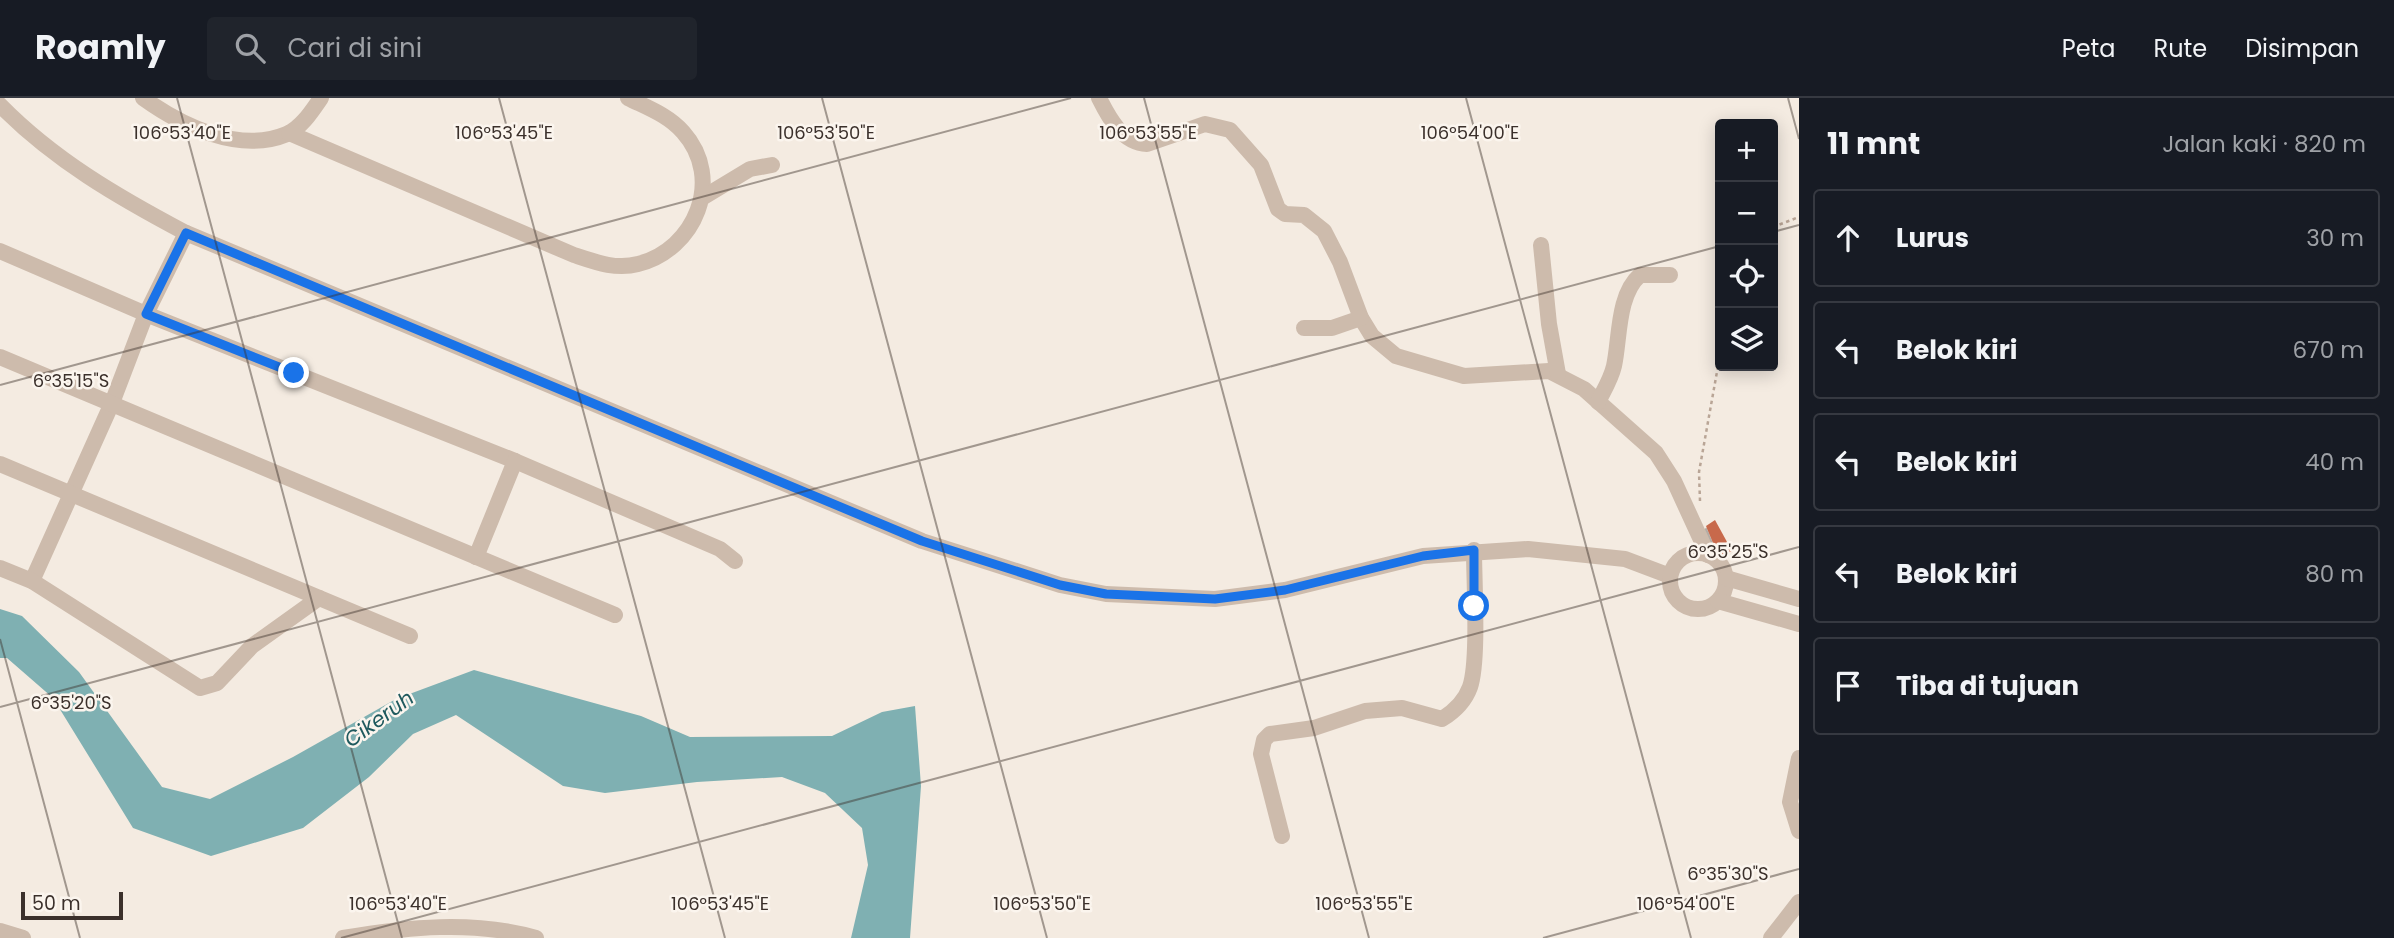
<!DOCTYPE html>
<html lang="id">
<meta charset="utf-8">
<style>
:root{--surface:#171b24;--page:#20242c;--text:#f1f3f6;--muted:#9ea1a6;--line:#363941}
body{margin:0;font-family:Poppins,sans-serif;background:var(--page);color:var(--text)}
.controls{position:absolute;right:21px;top:21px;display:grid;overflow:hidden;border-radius:7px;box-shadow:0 4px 18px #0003}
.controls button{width:63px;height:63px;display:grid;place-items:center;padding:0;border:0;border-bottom:2px solid var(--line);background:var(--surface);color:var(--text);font:35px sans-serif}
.scale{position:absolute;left:21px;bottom:18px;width:102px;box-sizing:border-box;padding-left:7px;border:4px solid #3b302b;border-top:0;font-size:19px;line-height:24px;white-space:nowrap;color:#3b302b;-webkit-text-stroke:5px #fbf5ee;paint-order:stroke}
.stop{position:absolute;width:21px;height:21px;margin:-16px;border:5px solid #1a73e8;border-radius:50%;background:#fff}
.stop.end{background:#1a73e8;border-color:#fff;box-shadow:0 2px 7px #0008}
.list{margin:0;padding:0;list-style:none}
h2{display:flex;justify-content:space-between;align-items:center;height:91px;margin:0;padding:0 28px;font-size:30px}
h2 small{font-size:23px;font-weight:400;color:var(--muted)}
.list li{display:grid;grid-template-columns:46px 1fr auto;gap:21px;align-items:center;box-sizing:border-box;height:98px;margin:0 14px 14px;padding:0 14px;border:2px solid var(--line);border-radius:7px}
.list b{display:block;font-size:26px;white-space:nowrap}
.list em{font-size:23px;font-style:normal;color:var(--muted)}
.icon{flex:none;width:38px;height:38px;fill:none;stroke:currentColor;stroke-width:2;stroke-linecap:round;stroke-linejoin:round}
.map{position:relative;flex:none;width:1799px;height:840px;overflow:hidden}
header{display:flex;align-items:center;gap:42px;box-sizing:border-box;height:98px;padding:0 35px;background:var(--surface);border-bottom:2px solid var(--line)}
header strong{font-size:33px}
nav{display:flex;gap:38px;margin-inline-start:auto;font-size:24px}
.search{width:490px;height:63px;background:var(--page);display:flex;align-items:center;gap:18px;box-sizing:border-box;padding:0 24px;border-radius:7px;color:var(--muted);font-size:26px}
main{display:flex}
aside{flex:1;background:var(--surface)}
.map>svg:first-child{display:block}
.water{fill:#7fb0b2}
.building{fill:#c8694b;filter:url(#shadow)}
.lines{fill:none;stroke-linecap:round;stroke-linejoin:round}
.path{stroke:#b9a596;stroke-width:2.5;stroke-dasharray:3.5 3.5;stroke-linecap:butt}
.minor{stroke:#cdbbac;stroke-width:16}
.route{stroke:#1a73e8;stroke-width:9}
.ticks{fill:none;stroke:#3b302b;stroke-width:2;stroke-opacity:0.45}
.labels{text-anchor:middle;stroke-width:5;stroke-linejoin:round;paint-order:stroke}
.water-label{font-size:21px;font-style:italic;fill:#1f5a5e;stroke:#fbf5ee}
.ticks-label{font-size:18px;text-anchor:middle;fill:#3b302b;stroke:#fbf5ee;stroke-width:5;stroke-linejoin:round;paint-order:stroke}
</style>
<header>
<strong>Roamly</strong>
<div class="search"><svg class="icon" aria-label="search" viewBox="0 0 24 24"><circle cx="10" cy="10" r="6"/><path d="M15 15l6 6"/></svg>Cari di sini</div>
<nav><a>Peta</a><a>Rute</a><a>Disimpan</a></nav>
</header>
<main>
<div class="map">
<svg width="1799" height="840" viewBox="0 0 1799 840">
<defs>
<filter id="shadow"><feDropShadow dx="-6" dy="6" stdDeviation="0" flood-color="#0004"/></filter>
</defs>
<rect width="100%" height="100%" fill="#f4ebe1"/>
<!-- water -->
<polygon class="water" points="0,511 22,518 79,574 162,689 210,701 293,659 396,601 474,572 641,618 690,639 832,638 882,614 915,608 921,688 910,840 851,840 868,767 862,730 825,695 782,679 697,684 605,695 563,688 456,617 413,636 369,679 303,730 211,758 133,730 53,600 7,560 0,560"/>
<!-- building -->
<polygon class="building" points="1715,422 1732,453 1719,459 1706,428"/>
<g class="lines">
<!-- path -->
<g class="path">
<polyline points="1773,129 1799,119"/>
<polyline points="1700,403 1699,374 1720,257"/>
</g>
<!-- minor -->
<g class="minor">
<path d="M143 0C182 28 239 56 287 36 302 29 312 13 321 0"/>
<path d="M1099 0C1109 20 1122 45 1147 46L1205 26 1230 32 1261 67 1278 111 1285 116 1304 117 1324 133 1340 164 1361 220 1372 238 1396 258 1464 278 1549 273 1584 291 1656 355 1674 383 1708 457"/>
<path d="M0 7C54 62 118 99 186 135L922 443 1060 487 1106 496 1215 501 1285 492 1423 458 1528 451 1625 461 1670 478"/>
<path d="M289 35 574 157C595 164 616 172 638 166 695 152 725 81 683 34 668 17 648 10 628 0"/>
<polyline points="702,100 750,71 772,67"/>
<polyline points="186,135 146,216 515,363 720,451 735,463"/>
<polyline points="1541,147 1549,226 1558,276"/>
<polyline points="0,153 146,216 112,305 32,483"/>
<polyline points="1304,230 1332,230 1361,220"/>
<polyline points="0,259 615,517"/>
<path d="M1598 304C1604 292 1611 281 1614 268 1620 241 1617 197 1640 177H1670"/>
<polyline points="0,366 410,538"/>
<circle cx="1698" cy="483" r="28"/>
<polyline points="476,459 515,363"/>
<polyline points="0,470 32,483 200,590 217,585 252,548 319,500"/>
<polyline points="1726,480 1799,501"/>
<polyline points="1718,503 1799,526"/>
<polyline points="1799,660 1790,704 1799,733"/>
<path d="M1282 738 1261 656 1264 642 1270 636 1314 630 1365 613 1402 610 1442 621C1455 613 1465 603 1470 589 1479 563 1474 483 1474 452"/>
<polyline points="0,833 23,840"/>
<path d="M343 840C407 829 473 822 536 840"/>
<polyline points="1771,840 1799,804"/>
</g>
</g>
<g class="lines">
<!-- route -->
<polyline class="route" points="294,275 146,216 186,135 922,443 1060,487 1106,496 1215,501 1285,492 1423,458 1474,452 1474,508"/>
</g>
<!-- ticks -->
<path class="ticks" d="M177 0 402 840M499 0 725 840M822 0 1047 840M1144 0 1369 840M1466 0 1691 840M1788 0 1799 41M1773 134 1799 127M0 287 1071 0M0 541 80 840M0 609 1720 148M341 840 1799 449M1543 840 1799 771"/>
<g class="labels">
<!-- water labels -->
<g class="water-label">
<text transform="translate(379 621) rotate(-36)" y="7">Cikeruh</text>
</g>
</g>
<g class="ticks-label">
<text x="182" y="41">106°53'40"E</text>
<text x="504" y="41">106°53'45"E</text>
<text x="826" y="41">106°53'50"E</text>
<text x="1148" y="41">106°53'55"E</text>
<text x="1470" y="41">106°54'00"E</text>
<text x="71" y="289">6°35'15"S</text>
<text x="1728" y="460">6°35'25"S</text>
<text x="71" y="611">6°35'20"S</text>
<text x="1728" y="782">6°35'30"S</text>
<text x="398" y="812">106°53'40"E</text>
<text x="720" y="812">106°53'45"E</text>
<text x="1042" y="812">106°53'50"E</text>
<text x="1364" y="812">106°53'55"E</text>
<text x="1686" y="812">106°54'00"E</text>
</g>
</svg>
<div class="controls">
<button>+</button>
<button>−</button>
<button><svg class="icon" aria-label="locate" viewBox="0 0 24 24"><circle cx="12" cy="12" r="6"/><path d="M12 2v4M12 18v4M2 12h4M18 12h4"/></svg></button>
<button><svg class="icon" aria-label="layers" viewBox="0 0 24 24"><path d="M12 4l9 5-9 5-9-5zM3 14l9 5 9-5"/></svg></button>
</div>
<div class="scale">50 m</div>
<div class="stop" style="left:1474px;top:508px"></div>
<div class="stop end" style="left:294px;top:275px"></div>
</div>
<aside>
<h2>11 mnt<small>Jalan kaki · 820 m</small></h2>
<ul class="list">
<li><svg class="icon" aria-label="ahead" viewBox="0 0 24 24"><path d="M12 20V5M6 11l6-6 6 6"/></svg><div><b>Lurus</b></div><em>30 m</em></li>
<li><svg class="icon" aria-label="left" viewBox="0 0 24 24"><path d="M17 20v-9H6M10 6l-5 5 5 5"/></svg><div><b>Belok kiri</b></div><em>670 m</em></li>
<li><svg class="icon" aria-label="left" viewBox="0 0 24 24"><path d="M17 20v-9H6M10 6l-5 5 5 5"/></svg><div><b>Belok kiri</b></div><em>40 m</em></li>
<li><svg class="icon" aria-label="left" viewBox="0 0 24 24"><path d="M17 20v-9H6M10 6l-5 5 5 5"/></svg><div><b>Belok kiri</b></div><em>80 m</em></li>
<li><svg class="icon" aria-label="arrive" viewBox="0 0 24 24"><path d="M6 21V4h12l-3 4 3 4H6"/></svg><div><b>Tiba di tujuan</b></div></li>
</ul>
</aside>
</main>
